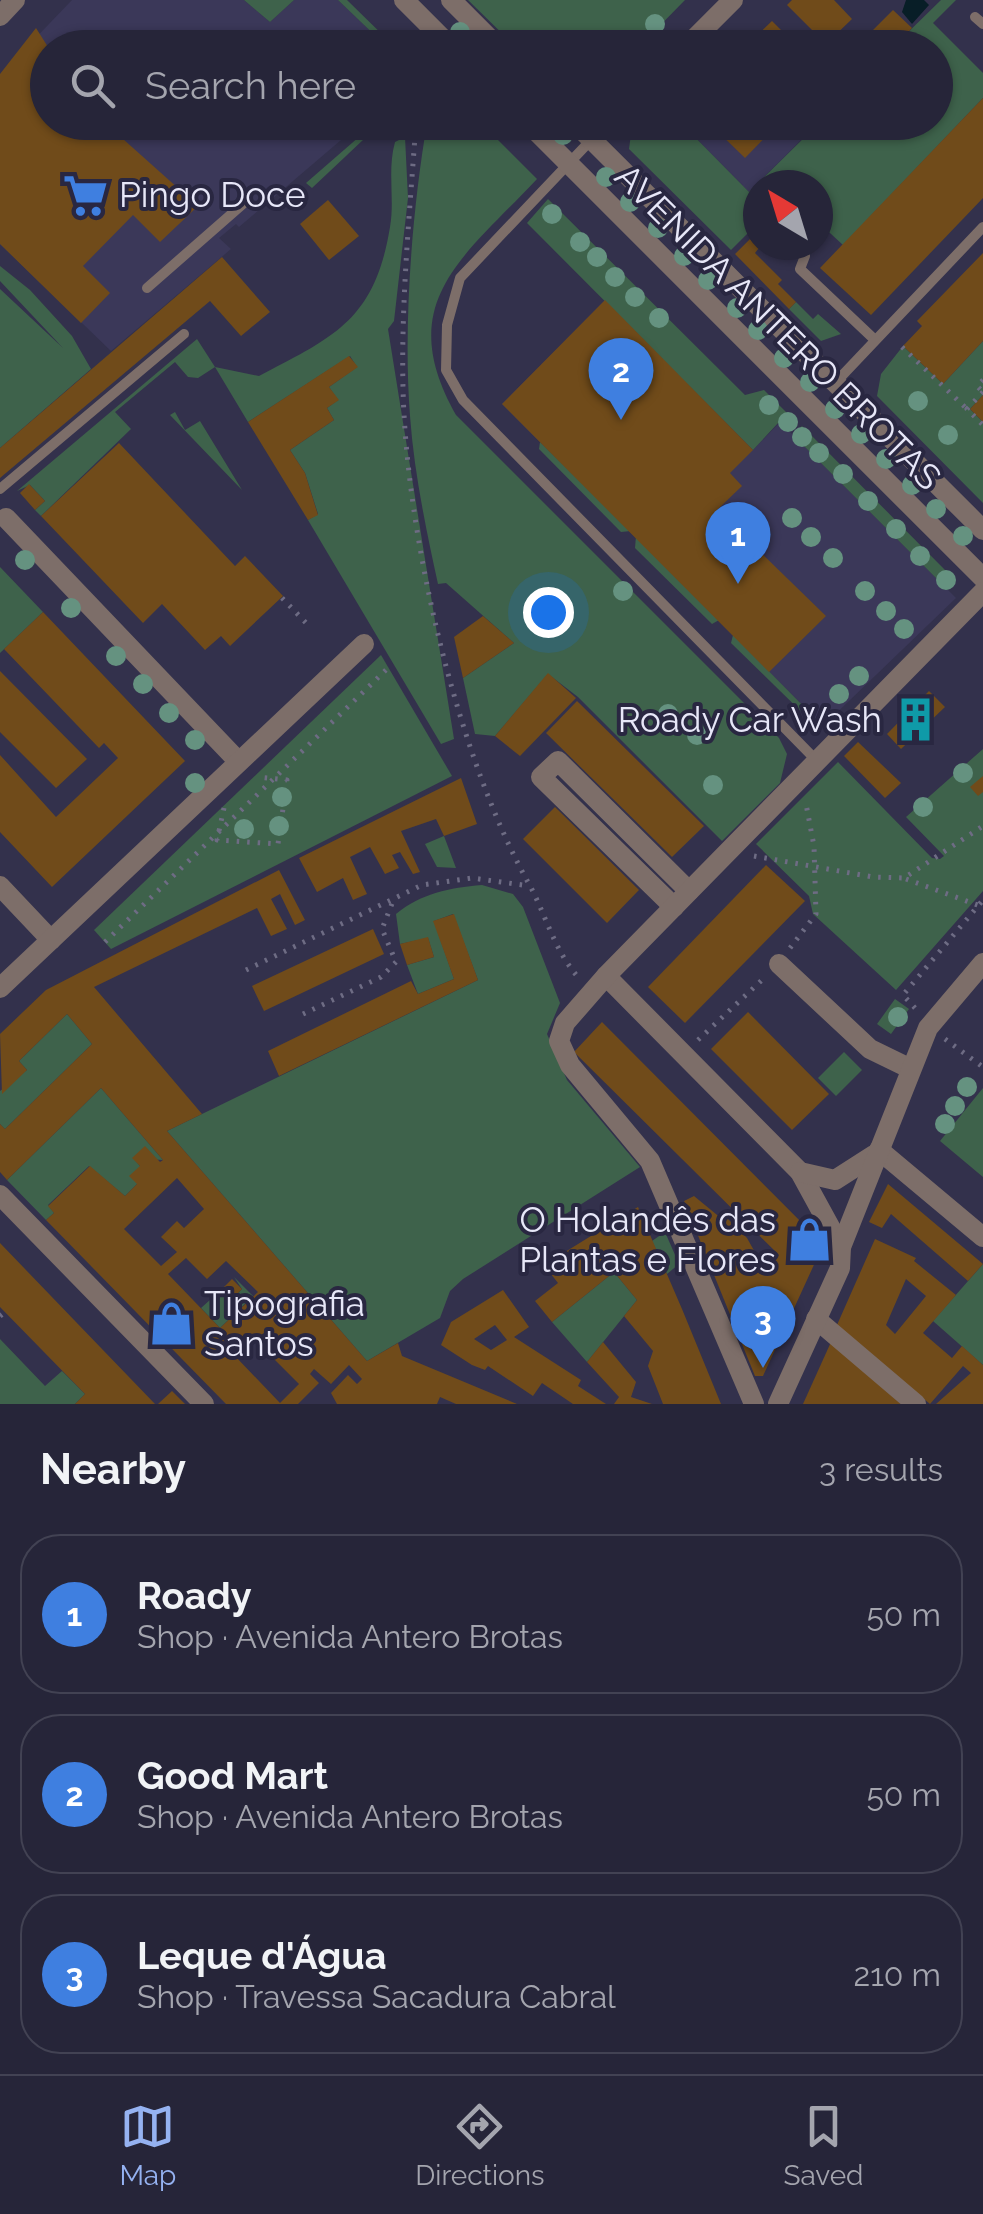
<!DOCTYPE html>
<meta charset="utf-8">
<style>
:root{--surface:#262539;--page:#323144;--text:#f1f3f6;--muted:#a4a5ae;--line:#424253;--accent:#95b2f1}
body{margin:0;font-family:Raleway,sans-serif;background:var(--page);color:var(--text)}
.compass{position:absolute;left:743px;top:170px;width:90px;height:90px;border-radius:50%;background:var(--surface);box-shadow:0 2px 8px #0004;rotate:322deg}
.you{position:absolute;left:548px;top:612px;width:35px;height:35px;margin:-25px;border:8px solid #fff;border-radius:50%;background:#1a73e8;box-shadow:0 0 0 15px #1a73e833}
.badge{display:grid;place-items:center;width:65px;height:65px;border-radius:50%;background:var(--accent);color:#fff;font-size:32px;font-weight:700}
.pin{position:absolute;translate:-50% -82px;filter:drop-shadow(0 2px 5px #0008)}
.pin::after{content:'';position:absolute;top:52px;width:35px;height:30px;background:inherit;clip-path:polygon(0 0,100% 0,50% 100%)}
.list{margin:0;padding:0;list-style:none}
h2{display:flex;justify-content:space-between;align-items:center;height:130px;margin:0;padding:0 40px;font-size:42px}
h2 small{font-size:32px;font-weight:400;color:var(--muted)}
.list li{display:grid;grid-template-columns:65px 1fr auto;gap:30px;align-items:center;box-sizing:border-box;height:160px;margin:0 20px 20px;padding:0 20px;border:2px solid var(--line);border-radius:40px}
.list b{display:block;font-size:38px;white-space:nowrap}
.list p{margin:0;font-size:32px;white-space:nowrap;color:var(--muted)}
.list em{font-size:32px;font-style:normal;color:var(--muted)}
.icon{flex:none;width:55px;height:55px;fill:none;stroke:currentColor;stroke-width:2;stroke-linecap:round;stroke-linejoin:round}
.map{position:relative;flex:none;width:983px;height:1404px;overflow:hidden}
.search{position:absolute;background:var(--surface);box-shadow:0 2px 8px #0004;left:30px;right:30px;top:30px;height:110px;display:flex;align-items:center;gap:25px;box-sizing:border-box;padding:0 35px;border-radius:55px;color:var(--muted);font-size:38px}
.sheet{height:670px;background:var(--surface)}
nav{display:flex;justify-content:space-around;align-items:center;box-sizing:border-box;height:140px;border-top:2px solid var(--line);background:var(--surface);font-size:28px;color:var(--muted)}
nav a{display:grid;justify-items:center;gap:5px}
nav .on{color:var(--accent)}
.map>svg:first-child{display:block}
.built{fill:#3b3859}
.green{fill:#3e624b}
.water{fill:#081e27}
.building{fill:#704b1a;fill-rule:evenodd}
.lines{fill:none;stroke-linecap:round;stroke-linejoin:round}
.path{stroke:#6e6c84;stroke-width:5;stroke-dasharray:2.5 8;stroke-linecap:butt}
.service{stroke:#7d6e69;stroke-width:10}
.minor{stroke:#7d6e69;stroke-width:20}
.tree{fill:#659280}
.labels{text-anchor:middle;stroke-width:8;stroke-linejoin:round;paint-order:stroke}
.poi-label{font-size:35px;fill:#e7e7f8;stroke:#292741;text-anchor:start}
.street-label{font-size:35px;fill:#e7e7f8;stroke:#292741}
</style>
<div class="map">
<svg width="983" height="1404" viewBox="0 0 983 1404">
<rect width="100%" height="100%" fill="#33314c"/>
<!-- built -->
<g class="built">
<polygon points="72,0 244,0 270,22 294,0 338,0 387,47 48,48 48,122 361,123 239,227 236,224 219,238 231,249 111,351 0,244 0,75"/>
<polygon points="813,122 816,125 749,192 681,123"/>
<polygon points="605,300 753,450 780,422 956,598 823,726 502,404"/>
</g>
<!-- green -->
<g class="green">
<polygon points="244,0 294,0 270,22"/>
<polygon points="338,0 347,0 395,47 387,47"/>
<polygon points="468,0 685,0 638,48 516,47"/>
<polygon points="941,0 956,0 933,23 983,73 983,98 843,245 818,222 818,185 758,185 758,223 731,250 629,149 631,134 642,123 681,123 749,192 819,123 936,122 936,48 893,47"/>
<polygon points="375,123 381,123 312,188 306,183"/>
<path d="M427 123H481L537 179C464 257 392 302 456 415L779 738 787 754 780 783 722 841 578 697 548 674 495 736 475 734 463 678 514 643 446 583 438 584C426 529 414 472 410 416 403 326 412 211 427 123Z"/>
<path d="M405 137 408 198 394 321 388 329 454 739 441 744 308 520 318 514 305 473 290 450 334 420 327 408 338 400 329 387 357 367 350 356 248 422 215 367 198 378 188 377 175 362 115 412 131 429 41 516 35 510 45 501 30 485 17 491 197 339 215 367 259 376C336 336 375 319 390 227 395 199 387 171 395 142Z"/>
<polygon points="548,199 745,395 764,390 793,419 787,429 779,422 753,450 527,223"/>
<polygon points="0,266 30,290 72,336 91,369 0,448 0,289 63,348 0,281"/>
<polygon points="796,302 813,319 818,314 841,334 821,341 789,309"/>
<polygon points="983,341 983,395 970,409 983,422 983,503 877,396 881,374 903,346 943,384"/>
<polygon points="175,412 185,430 200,421 242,490 170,415"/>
<polygon points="802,426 949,574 954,581 948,590 793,435"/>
<polygon points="540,442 631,531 621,532 539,449"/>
<polygon points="636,536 719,620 712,624 635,548"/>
<polygon points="0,567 43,612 0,653"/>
<polygon points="733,635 820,723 819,729 731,643"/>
<polygon points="381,655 452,776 111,949 94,930"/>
<polygon points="983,749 983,891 896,990 813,914 809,896 756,844 838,762 932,858 940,859 944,856 906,817"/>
<polygon points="444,836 456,868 437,867 425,844"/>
<path d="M482 885 513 894 523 907 560 1003 547 1034 567 1080 640 1167 463 1279 450 1291 440 1318 367 1361 167 1131 478 980 453 914 434 921 454 979 418 994 407 965 434 957 428 938 400 944 396 914C422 893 449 888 482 885Z"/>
<polygon points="895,999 909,1009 891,1034 877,1024"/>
<polygon points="67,1014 92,1044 5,1129 0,1124 0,1091 27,1070 19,1061"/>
<polygon points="844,1052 862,1070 836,1096 818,1078"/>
<polygon points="101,1088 163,1160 133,1158 140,1166 137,1184 125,1196 89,1166 48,1205 54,1213 46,1220 7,1180"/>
<polygon points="983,1088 983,1177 940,1141"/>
<polygon points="665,1232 679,1264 667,1274 652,1241"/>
<polygon points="983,1264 983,1365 933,1321"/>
<polygon points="614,1272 637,1300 587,1362 552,1322"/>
<polygon points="234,1277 253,1296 220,1328 201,1308 220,1291 230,1301 242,1289"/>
<polygon points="0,1339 45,1386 62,1371 85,1394 75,1404 0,1404"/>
</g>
<!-- water -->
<polygon class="water" points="906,0 924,0 929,5 912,24 902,12"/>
<!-- building -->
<g class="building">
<polygon points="792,0 834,0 852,19 826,44 787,5"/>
<polygon points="893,10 912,28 893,48 864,48 860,43"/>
<polygon points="772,21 799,48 755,48 750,42"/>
<polygon points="36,28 48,47 48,122 104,122 198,206 160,242 133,215 83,266 110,293 81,323 0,244 0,74"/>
<polygon points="983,98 983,198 871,315 820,268"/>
<polygon points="708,122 780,122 745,158"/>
<polygon points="328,200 359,236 329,260 300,224"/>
<polygon points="750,239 759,248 755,253 782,280 778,284 796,302 789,309 735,254"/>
<polygon points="983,253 983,341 943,384 903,346 922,326 917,321"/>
<polygon points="222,257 270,312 241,336 210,301 0,478 0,448"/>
<polygon points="605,300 753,450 730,473 742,486 717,510 826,616 769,672 502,404"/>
<polygon points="349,356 358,367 329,387 339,400 327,408 334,420 290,450 305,473 318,515 308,520 248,422"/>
<polygon points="983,395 983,422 970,409"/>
<polygon points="119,443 235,566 245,556 283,596 230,646 221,636 205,650 162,604 143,623 41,516"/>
<polygon points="29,484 45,501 35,510 20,493"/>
<polygon points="43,612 185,761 52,887 0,832 0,755 56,817 118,758 104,743 99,748 4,649"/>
<polygon points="483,616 514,643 463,678 454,637"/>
<polygon points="0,671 87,759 56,788 0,732"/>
<polygon points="548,673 576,698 520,756 495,736"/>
<polygon points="929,691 945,707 901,749 887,734"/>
<polygon points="577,701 704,826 672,857 546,733"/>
<polygon points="858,742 901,783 885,798 844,756"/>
<polygon points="983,776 983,792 978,796 970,787"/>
<polygon points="461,778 477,824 444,836 436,819 401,831 420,872 413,874 400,852 392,855 399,868 385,874 370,847 350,857 367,894 353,900 343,878 317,892 299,858"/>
<polygon points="555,807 639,890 607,923 523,839"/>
<polygon points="766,865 805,901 685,1023 648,987"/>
<path d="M279 870 305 920 295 925 280 894 271 899 287 929 271 936 257 908 94 987 202 1114 167 1131 367 1361 398 1343 402 1356 517 1404H456L440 1397 437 1404H337L331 1393 348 1375 357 1384 362 1379 349 1365 331 1384 314 1369 310 1374 319 1383 298 1404H226L46 1220 54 1213 48 1206 90 1166 125 1196 137 1184 129 1176 140 1166 132 1158 145 1146 160 1162 163 1160 101 1088 7 1180 0 1172V1124L5 1129 92 1044 67 1014 19 1061 27 1070 2 1094 0 1034 46 990ZM177 1178 204 1209 184 1228 177 1221 161 1237 177 1252 161 1266 124 1229ZM186 1258 207 1279 226 1261 258 1292 220 1328 168 1274ZM254 1339 299 1384 280 1403 235 1356Z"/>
<polygon points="454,914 478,980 279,1076 268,1051 411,981 418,994 454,979 433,921"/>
<polygon points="373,929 384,954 264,1011 252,986"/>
<polygon points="428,937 434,957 407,965 400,944"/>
<polygon points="748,1012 829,1094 792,1130 711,1049"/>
<polygon points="602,1022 819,1240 818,1256 763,1376 755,1376 684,1201 694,1196 722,1219 726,1217 747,1238 766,1272 779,1255 574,1052"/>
<polygon points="888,1184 983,1264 968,1281 891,1214 882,1228 869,1222"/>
<polygon points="638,1207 682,1309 721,1404 663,1404 648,1366 653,1351 624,1316 637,1300 614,1272 552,1322 535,1301 558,1283 544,1265"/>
<path d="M875 1239 916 1258 914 1261 956 1295 923 1333 952 1358 962 1346 983 1365V1404H936L971 1373 963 1366 930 1404 837 1325ZM906 1279 926 1296 895 1334 886 1325Z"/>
<polygon points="0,1243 76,1322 155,1404 75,1404 85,1394 0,1307"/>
<polygon points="232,1279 242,1289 230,1301 220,1291"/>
<path d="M503 1290 529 1327 514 1337 581 1380 578 1386 606 1404H573L542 1383 533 1396 488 1366 485 1370 472 1365 441 1345 451 1322ZM495 1325 507 1340 491 1350 474 1339Z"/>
<polygon points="603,1342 636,1382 631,1397 652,1404 614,1404 619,1397 587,1362"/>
<polygon points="831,1342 901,1404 803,1404"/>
<polygon points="172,1391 185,1404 158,1404"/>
</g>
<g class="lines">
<!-- path -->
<g class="path">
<path d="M416 122C410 210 401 300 403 388 406 535 457 756 529 884 546 915 554 950 578 977"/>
<polyline points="902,347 967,409"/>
<polyline points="983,380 977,386 983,392"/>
<polyline points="983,392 967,409 983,425"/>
<polyline points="282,598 311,628"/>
<polyline points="224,808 217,840 278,844 287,780 257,777"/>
<polyline points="754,856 873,877 904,878 983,826"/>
<polyline points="906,879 983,907"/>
<polyline points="105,942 388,668"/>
<polyline points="790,948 816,914 814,846 806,804"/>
<polyline points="246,970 422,885 472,878 530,886"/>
<polyline points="915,1008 903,995 983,900"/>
<polyline points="303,1014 381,977 396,962 382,929 393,901"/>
<polyline points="945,1039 983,1067"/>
<polyline points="698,1040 763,979"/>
<polyline points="0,1316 5,1312"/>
</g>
<!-- service -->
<g class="service">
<polyline points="975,17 983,24"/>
<polyline points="416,48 434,31"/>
<polyline points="591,140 460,278 447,325 446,370 463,400 816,760"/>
<polyline points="794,245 805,256 800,269 875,340"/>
<polyline points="147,288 244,203"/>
<polyline points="836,382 983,227"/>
<polyline points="0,489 184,334"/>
</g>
<!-- minor -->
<g class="minor">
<polyline points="404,0 452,48"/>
<polyline points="451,0 499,48"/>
<polyline points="0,16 15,0"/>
<polyline points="685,48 733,0"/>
<polyline points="527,122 983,578"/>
<polyline points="574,122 983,530"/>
<polyline points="591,140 610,122"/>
<polyline points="6,518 238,761"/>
<polyline points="0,886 51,940"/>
<polyline points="674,907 541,777 558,761 689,891"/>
<polyline points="779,964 870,1049 909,1068"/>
<polyline points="606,976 800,1172 841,1247"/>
<polyline points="0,988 364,644"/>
<polyline points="879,1150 983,1237"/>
<polyline points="800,1172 835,1180 874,1155"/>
<polyline points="0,1195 204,1404"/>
<polyline points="816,1319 916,1404"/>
<polyline points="754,1404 650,1161 570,1065 559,1041 565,1023 606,976 983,592"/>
<polyline points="778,1404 840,1268 841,1247 928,1028 983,963"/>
</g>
</g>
<!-- trees -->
<g class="tree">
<circle cx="655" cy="24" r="10"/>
<circle cx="460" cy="32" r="10"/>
<circle cx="563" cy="135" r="10"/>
<circle cx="606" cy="177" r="10"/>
<circle cx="630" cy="202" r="10"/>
<circle cx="552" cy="214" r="10"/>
<circle cx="658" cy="228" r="10"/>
<circle cx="580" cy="242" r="10"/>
<circle cx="684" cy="256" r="10"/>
<circle cx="597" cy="257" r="10"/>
<circle cx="615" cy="277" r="10"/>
<circle cx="708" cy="280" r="10"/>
<circle cx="635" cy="297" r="10"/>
<circle cx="737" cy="308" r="10"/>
<circle cx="659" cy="318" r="10"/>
<circle cx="758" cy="330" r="10"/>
<circle cx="784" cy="358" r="10"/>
<circle cx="810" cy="382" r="10"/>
<circle cx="918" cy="401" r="10"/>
<circle cx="769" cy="405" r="10"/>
<circle cx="835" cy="409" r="10"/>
<circle cx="788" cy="422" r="10"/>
<circle cx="861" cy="434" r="10"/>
<circle cx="948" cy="435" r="10"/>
<circle cx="802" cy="437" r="10"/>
<circle cx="819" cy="453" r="10"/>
<circle cx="886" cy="459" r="10"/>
<circle cx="843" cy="474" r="10"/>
<circle cx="912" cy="485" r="10"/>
<circle cx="868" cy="501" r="10"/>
<circle cx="936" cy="509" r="10"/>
<circle cx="792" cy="518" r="10"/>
<circle cx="896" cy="529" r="10"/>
<circle cx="963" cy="536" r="10"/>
<circle cx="811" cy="537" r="10"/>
<circle cx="920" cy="556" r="10"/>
<circle cx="833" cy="558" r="10"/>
<circle cx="25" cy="560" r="10"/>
<circle cx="946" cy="580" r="10"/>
<circle cx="623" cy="591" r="10"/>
<circle cx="865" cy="591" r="10"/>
<circle cx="71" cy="608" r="10"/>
<circle cx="886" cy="611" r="10"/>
<circle cx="904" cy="629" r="10"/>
<circle cx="116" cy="656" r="10"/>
<circle cx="859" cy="676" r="10"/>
<circle cx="143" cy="684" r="10"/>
<circle cx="839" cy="694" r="10"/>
<circle cx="169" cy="713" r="10"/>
<circle cx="668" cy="714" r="10"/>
<circle cx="697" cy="735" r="10"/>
<circle cx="195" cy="740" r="10"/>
<circle cx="963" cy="773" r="10"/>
<circle cx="195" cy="783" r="10"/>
<circle cx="713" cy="785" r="10"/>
<circle cx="282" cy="797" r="10"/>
<circle cx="923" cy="807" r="10"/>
<circle cx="279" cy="826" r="10"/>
<circle cx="244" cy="829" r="10"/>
<circle cx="898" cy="1017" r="10"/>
<circle cx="967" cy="1087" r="10"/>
<circle cx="955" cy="1106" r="10"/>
<circle cx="945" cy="1124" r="10"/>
</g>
<!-- icons -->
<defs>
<symbol id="supermarket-bare" viewBox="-9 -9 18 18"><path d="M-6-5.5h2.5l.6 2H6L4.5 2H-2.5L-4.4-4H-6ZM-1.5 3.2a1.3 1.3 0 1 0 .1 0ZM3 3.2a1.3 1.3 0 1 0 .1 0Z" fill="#3f7fe0" stroke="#292741" stroke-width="2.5" paint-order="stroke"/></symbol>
<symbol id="building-bare" viewBox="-9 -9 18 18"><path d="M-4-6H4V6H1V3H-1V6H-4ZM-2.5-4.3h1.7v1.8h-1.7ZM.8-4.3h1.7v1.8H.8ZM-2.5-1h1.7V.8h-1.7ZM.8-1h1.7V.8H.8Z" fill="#0f9aa8" stroke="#292741" stroke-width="2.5" paint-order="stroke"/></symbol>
<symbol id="shop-bare" viewBox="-9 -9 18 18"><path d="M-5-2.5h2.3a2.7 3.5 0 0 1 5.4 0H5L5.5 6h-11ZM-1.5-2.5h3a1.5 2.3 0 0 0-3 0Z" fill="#3f7fe0" stroke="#292741" stroke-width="2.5" paint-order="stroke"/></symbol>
</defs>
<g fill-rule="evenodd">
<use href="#supermarket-bare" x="54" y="164" width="63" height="63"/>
<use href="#building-bare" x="884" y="688" width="63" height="63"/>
<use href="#shop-bare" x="778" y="1208" width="63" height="63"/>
<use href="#shop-bare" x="140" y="1292" width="63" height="63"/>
</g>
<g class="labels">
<!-- poi labels -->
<g class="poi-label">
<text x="119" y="207">Pingo Doce</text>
<text x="882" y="732" text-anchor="end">Roady Car Wash</text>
<text x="776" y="1232" text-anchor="end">O Holandês das<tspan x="776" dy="40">Plantas e Flores</tspan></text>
<text x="204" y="1316">Tipografia<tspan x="204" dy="40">Santos</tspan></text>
</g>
<!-- street labels -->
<g class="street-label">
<text transform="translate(778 327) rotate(45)" y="12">AVENIDA ANTERO BROTAS</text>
</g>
</g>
</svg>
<svg class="compass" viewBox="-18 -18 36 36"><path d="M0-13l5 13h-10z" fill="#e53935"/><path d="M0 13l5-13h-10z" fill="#a4a5ae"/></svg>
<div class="you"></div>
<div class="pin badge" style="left:738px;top:584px;background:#3f7fe0">1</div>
<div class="pin badge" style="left:621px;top:420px;background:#3f7fe0">2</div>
<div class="pin badge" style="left:763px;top:1368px;background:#3f7fe0">3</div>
<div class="search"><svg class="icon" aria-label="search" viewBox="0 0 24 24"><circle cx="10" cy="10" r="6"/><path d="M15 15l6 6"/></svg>Search here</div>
</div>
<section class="sheet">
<h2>Nearby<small>3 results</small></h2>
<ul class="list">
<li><span class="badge" style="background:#3f7fe0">1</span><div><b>Roady</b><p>Shop · Avenida Antero Brotas</p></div><em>50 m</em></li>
<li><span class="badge" style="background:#3f7fe0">2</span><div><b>Good Mart</b><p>Shop · Avenida Antero Brotas</p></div><em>50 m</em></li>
<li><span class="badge" style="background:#3f7fe0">3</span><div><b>Leque d'Água</b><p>Shop · Travessa Sacadura Cabral</p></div><em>210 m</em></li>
</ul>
</section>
<nav>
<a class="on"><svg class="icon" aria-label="map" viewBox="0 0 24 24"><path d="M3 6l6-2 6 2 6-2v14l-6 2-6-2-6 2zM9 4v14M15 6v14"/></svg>Map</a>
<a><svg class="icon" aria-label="directions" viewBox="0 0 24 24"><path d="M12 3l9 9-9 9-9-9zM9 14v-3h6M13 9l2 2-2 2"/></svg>Directions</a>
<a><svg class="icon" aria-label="saved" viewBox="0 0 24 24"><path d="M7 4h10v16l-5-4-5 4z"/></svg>Saved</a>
</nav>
